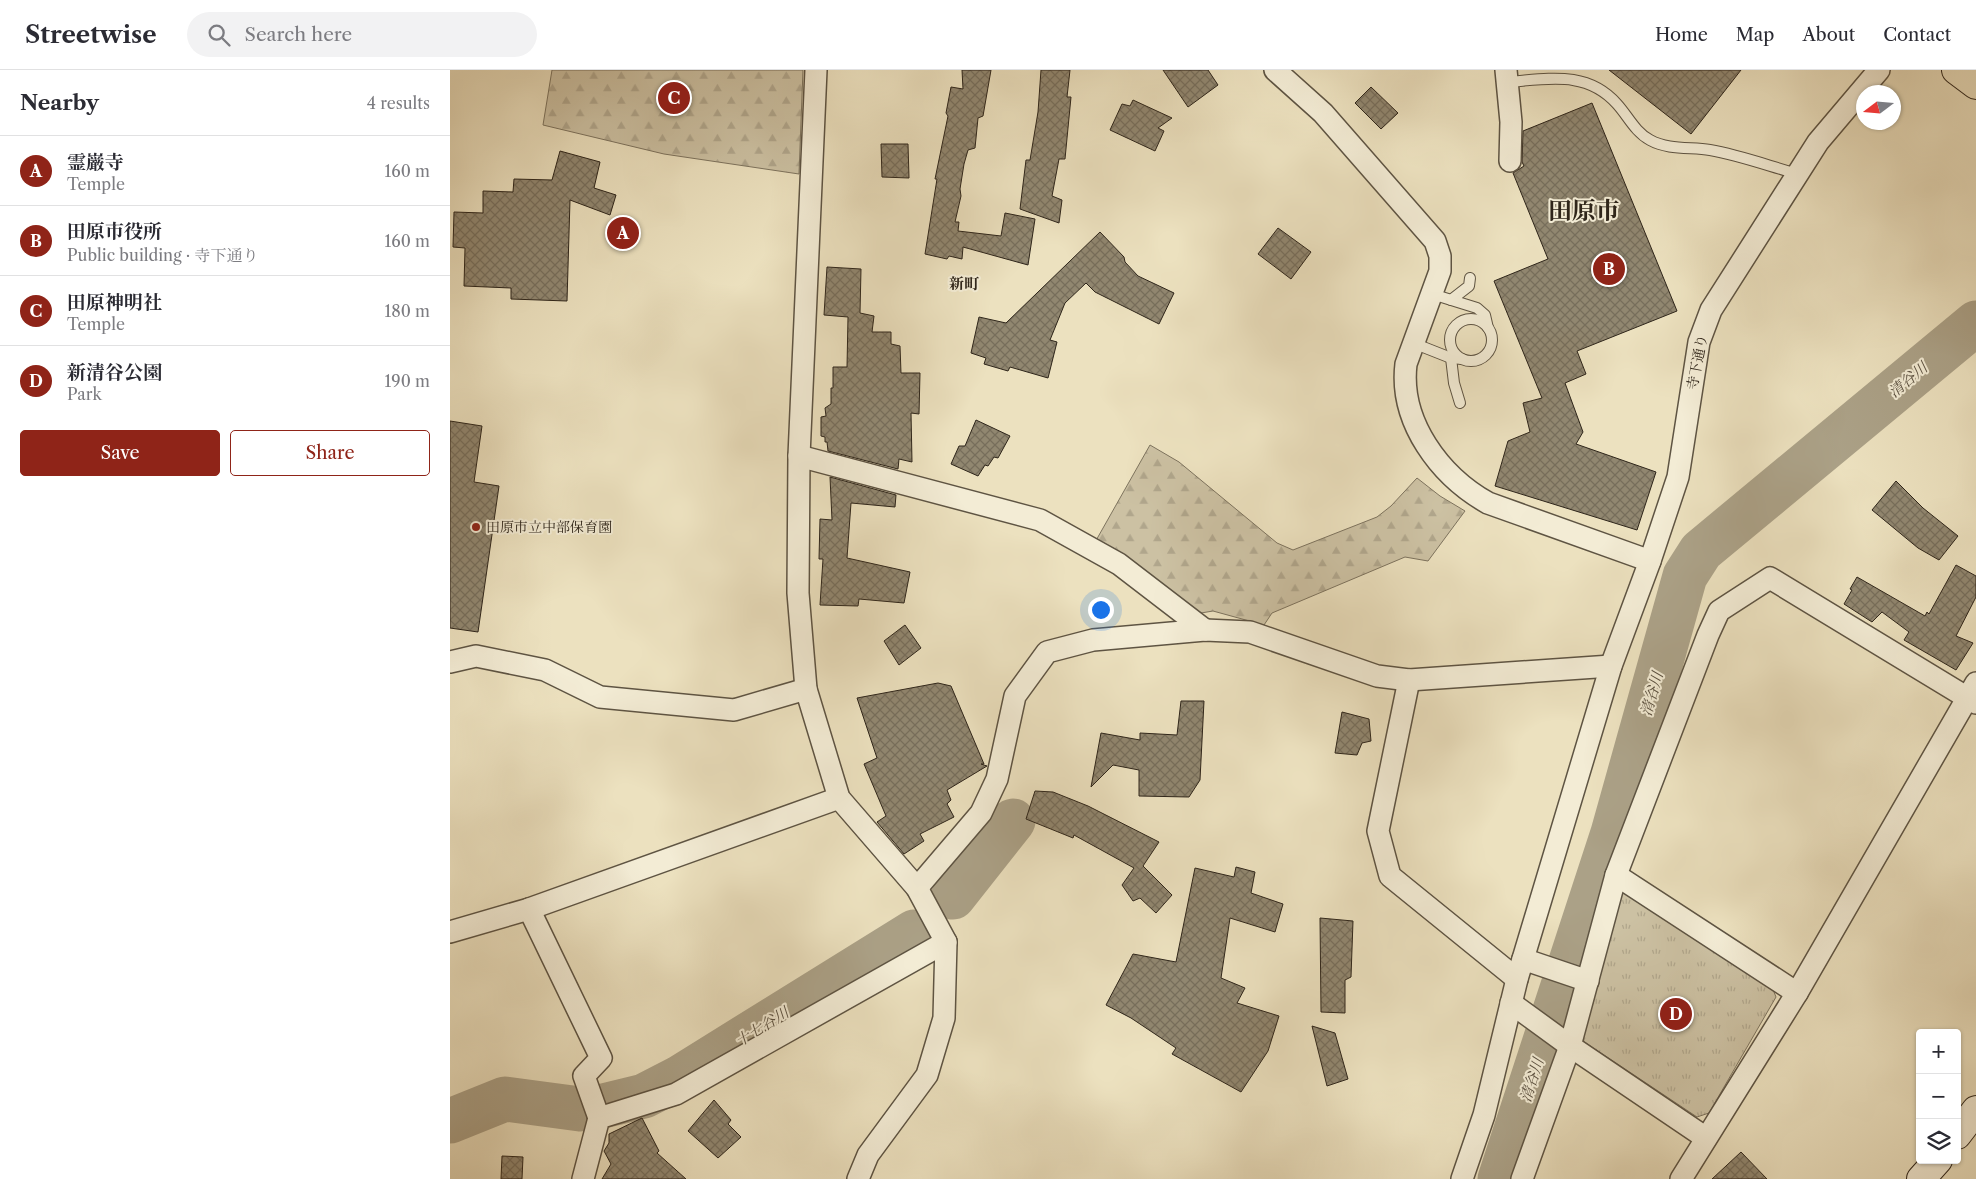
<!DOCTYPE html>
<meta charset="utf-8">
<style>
:root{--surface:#fff;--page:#f2f2f3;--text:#2b2b33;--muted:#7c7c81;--line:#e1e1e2;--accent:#8f2418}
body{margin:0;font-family:"Libre Caslon Text","Noto Serif JP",serif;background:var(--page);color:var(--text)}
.controls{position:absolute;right:15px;bottom:15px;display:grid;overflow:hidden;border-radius:5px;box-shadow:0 1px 4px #0004}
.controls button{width:45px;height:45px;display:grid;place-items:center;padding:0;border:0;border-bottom:1px solid var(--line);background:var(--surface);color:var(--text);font:25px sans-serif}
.compass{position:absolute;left:1406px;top:15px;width:45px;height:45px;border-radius:50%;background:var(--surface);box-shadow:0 1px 4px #0004;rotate:254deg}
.you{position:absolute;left:650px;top:539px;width:18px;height:18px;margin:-12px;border:4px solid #fff;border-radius:50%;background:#1a73e8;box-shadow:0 0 0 8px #1a73e833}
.badge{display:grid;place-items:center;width:32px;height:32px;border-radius:50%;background:var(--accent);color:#fff;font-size:16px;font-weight:700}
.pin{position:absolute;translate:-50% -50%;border:2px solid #fff;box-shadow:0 1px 5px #0006}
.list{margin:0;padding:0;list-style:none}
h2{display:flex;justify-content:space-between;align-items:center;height:65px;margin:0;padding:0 20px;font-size:21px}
h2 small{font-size:16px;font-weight:400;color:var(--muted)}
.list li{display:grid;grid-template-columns:32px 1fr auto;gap:15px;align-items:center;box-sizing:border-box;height:70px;padding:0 20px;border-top:1px solid var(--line)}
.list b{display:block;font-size:19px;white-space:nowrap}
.list p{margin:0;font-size:16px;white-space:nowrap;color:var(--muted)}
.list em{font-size:16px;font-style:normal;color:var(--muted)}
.actions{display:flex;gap:10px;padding:15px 20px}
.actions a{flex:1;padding:11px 0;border:1px solid var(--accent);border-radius:5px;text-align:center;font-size:18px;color:var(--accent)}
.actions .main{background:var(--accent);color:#fff}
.icon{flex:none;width:28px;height:28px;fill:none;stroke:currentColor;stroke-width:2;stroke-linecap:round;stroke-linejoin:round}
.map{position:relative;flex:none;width:1526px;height:1109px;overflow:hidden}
header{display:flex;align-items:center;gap:30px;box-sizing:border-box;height:70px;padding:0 25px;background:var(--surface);border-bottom:1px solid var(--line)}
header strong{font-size:24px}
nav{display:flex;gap:28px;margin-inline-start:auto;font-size:18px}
.search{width:350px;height:45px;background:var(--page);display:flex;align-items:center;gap:12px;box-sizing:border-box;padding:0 18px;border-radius:28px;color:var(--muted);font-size:19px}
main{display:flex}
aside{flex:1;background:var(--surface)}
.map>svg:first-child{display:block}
.forest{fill:url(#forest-firs);stroke:#7d735e}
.park{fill:url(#park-tufts);stroke:#7d735e}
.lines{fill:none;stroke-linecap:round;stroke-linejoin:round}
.river{stroke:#aba187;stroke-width:45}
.building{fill:url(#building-cross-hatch);stroke:#2e251a}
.lane-casing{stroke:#5e5443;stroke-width:12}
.street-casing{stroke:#5e5443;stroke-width:24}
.secondary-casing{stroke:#2e251a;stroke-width:30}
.primary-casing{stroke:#2e251a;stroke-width:30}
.lane{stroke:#f3ecd5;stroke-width:10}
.street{stroke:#f3ecd5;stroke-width:21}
.secondary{stroke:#f3ecd5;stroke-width:28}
.primary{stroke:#ece1bf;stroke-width:28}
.poi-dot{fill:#8f2418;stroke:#f3ecd5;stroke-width:2}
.labels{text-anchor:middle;stroke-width:4;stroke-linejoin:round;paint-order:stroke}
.street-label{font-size:14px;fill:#2e251a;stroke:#f3ecd5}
.poi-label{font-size:14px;fill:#2e251a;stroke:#f3ecd5;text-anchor:start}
.neighbourhood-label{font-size:15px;font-weight:bold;fill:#2e251a;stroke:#f3ecd5}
.water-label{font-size:15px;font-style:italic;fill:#5a5040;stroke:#f3ecd5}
.town-label{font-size:24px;font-weight:bold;fill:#2e251a;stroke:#f3ecd5}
</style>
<header>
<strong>Streetwise</strong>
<div class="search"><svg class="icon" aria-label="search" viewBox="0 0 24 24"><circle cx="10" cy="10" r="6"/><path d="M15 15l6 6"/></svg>Search here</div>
<nav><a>Home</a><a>Map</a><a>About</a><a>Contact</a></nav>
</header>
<main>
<aside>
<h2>Nearby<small>4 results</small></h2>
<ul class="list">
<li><span class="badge">A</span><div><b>霊巌寺</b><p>Temple</p></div><em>160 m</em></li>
<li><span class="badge">B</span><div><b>田原市役所</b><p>Public building · 寺下通り</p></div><em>160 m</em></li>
<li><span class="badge">C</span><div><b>田原神明社</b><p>Temple</p></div><em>180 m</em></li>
<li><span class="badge">D</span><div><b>新清谷公園</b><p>Park</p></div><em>190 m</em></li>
</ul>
<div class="actions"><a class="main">Save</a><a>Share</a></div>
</aside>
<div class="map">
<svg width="1526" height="1109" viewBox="0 0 1526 1109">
<defs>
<pattern id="forest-firs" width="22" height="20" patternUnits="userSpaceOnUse" patternTransform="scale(1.25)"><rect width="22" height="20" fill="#ccc1a3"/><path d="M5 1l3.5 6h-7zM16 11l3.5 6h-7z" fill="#b0a68c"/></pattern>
<pattern id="park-tufts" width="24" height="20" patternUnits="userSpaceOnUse" patternTransform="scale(1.25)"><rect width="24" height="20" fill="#ccc1a3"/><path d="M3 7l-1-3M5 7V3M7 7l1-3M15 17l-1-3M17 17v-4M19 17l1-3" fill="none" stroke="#b0a68c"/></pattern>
<pattern id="building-cross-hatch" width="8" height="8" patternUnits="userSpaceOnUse" patternTransform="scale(1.25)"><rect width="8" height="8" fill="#918770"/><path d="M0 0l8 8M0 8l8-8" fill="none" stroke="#776e5b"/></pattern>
</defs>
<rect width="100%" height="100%" fill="#ece1bf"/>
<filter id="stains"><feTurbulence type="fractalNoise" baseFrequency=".004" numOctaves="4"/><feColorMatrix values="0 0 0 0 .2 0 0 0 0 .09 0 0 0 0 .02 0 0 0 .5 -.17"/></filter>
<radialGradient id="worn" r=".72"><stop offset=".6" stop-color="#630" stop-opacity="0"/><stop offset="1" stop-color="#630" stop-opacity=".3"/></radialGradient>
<!-- forest -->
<g class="forest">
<polygon points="102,0 353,0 349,104 214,84 93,55"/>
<polygon points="700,375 729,392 827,473 843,480 927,447 941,436 967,408 990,426 1015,441 978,491 955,487 822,543 814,555 763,541 745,544 644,474"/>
</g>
<!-- park -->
<polygon class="park" points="1176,820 1322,917 1326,927 1259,1043 1247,1047 1133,971 1131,960 1168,828"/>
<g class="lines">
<!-- river -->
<g class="river">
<polyline points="503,827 563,751"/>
<polyline points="153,1036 194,1026 229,1008 464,862"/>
<polyline points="0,1051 55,1029 130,1039"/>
<polyline points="1050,1109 1163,763 1235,506 1251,481 1526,253"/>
</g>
</g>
<!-- building -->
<g class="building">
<polygon points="512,0 541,0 533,46 528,48 525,78 518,80 514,94 510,119 511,126 505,152 509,152 508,161 551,166 555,143 585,149 578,195 513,177 512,189 499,186 497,189 475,184 487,109 485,109 498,46 496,43 501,17 513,19"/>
<polygon points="591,0 620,0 617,27 621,27 615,89 609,89 602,126 612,130 609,153 570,139 576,90 580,90 588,42"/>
<polygon points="713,0 758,0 768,15 738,37"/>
<polygon points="1159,0 1291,0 1241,64"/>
<polygon points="921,17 948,43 931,59 905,33"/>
<polygon points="683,30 722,48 708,58 714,61 705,81 660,60 672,34 680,36"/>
<polygon points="1142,33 1227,241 1127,281 1136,304 1115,313 1133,362 1126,374 1206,402 1187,460 1045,416 1058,371 1080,362 1073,333 1092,328 1044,211 1098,189 1063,103 1074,96 1072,92 1073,61"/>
<polygon points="431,74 458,74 459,108 432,107"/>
<polygon points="110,81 150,92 144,118 166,125 160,145 120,130 117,231 61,229 61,218 14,216 15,178 3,177 4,142 33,143 33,121 63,122 64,109 102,110"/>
<polygon points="828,158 861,182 841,209 808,184"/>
<polygon points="650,162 674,187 675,192 688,206 724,223 709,254 645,222 636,213 615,233 600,270 607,272 598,308 560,297 558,301 534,294 536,288 521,283 529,247 556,253"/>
<polygon points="377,197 411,199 410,243 424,246 422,262 441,262 441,274 450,276 451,303 470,303 469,344 461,343 462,392 449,389 448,399 378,381 377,372 375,372 375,367 371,366 371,347 376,346 375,338 381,334 381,318 383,318 383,297 397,297 398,247 374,245"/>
<polygon points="526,350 560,366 548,388 544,387 538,396 535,395 528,406 501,394 509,376 515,376"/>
<polygon points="0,351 32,356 24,412 49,416 28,562 0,558"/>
<polygon points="380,407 446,425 445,437 401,433 397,488 460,502 454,533 409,529 408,536 370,535 373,489 369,489 370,449 382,450"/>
<polygon points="1446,411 1473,438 1508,466 1489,490 1468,478 1422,440"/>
<polygon points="1506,495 1526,506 1526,527 1506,566 1523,573 1506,600 1454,570 1459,562 1432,542 1422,552 1394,534 1402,520 1400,519 1407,507 1475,546 1477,542 1479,544"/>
<polygon points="455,555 471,578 449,595 434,571"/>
<polygon points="488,613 501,616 534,694 531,694 537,696 497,720 501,730 497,734 504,747 470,764 474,771 454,784 427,752 436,746 414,694 427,688 407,628"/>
<polygon points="731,631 754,631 750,710 739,727 689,726 689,700 663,695 641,717 651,663 690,670 690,663 727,665"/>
<polygon points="892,642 919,649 921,671 912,673 907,685 885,683"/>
<polygon points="585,721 603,722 638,736 709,772 693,796 722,825 706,843 690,828 683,831 672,815 684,798 624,765 623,768 576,749"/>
<polygon points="786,797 805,802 801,823 833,834 825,862 780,848 771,908 795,918 787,933 829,946 818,981 791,1022 722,984 726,978 681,948 656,935 683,884 726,892 745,798 784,807"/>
<polygon points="870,848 903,851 901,907 895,910 895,943 871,942"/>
<polygon points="862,956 885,963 898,1009 877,1016"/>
<polygon points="264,1030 281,1050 278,1054 291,1067 268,1088 238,1061"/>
<polygon points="192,1048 209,1081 207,1083 236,1109 152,1109 161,1094 154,1081 159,1073 159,1064"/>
<polygon points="1291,1082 1317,1109 1262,1109"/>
<polygon points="52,1086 73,1087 72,1109 51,1109"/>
</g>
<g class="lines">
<defs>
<g id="lane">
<path d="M1057 12C1098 9 1137 0 1167 34 1178 46 1185 62 1200 70 1218 80 1240 77 1260 80 1289 85 1319 96 1348 104"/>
<polyline points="982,224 1027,238 1035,245 1038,258"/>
<polyline points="1001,230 1019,216 1020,208"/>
<circle cx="1021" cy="270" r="21"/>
<polyline points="963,273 1001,288 1012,289"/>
<polyline points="1001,288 1004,313 1010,333"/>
</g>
<g id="street">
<polyline points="366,0 349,386 348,523 356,619 389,728 467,818 496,872 494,948 477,1005 418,1085 408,1109"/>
<path d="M825 0 873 43 985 171 990 186V201L956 294C949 352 990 406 1038 433L1200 491"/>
<polyline points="1056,0 1061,52 1060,91"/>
<polyline points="349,386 590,450 669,494 755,560"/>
<polyline points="0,592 26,586 95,600 150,627 284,640 356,619"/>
<polyline points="959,610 928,761 940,806 1067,909"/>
<polyline points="1166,805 1347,923"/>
<polyline points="467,818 531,743 547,709 565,626 597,582 643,570 755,560 800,562 927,606 959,610 1161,596"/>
<polyline points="79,839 151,988 134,1006 149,1048"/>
<polyline points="0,862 79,839 389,728"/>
<polyline points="1073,889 1138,911"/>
<polyline points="1061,933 1120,976 1256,1068"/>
<polyline points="133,1109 149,1048 226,1024 496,872"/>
<polyline points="1012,1109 1034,1045 1067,909 1161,596 1200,491 1228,407 1249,272 1261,240 1368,72 1429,0"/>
<polyline points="1072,1109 1120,976 1166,805 1258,565 1269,541 1320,508 1526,633"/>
<polyline points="1231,1109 1347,923 1526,613"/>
</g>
<g id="secondary">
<polyline points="1507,1065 1526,1040"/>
<polyline points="1471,1109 1488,1090"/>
</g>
<polyline id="primary" points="1506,0 1526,15"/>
</defs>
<!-- lane casing -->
<use href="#lane" class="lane-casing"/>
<!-- street casing -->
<use href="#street" class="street-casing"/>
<!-- secondary casing -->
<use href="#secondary" class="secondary-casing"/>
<!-- primary casing -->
<use href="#primary" class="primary-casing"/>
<!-- lane -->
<use href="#lane" class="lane"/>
<!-- street -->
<use href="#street" class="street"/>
<!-- secondary -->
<use href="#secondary" class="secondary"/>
<!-- primary -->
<use href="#primary" class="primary"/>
</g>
<!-- markers -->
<circle class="poi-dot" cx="26" cy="457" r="5"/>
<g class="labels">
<!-- street labels -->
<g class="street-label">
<text transform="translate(1247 292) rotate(-79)" y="5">寺下通り</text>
</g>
<!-- poi labels -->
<g class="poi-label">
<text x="36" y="462">田原市立中部保育園</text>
</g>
<!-- neighbourhood labels -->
<g class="neighbourhood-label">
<text x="514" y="219">新町</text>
</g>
<!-- water labels -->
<g class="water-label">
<text transform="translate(1458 310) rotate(-40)" y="5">清谷川</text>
<text transform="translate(1202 624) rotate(-74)" y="5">清谷川</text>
<text transform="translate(312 957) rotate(-32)" y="5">十七谷川</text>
<text transform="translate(1082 1010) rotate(-72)" y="5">清谷川</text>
</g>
<!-- town labels -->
<g class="town-label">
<text x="1134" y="149">田原市</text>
</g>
</g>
<rect width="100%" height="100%" filter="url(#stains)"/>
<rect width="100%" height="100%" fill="url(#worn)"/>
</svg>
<div class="controls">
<button>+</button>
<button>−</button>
<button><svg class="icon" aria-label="layers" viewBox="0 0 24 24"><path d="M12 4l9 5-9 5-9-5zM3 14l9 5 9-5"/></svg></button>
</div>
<svg class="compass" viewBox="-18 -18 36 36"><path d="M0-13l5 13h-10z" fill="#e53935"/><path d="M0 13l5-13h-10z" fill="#7c7c81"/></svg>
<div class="you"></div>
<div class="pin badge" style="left:173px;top:163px">A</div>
<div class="pin badge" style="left:1159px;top:199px">B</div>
<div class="pin badge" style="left:224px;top:28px">C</div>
<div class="pin badge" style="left:1226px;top:944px">D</div>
</div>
</main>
